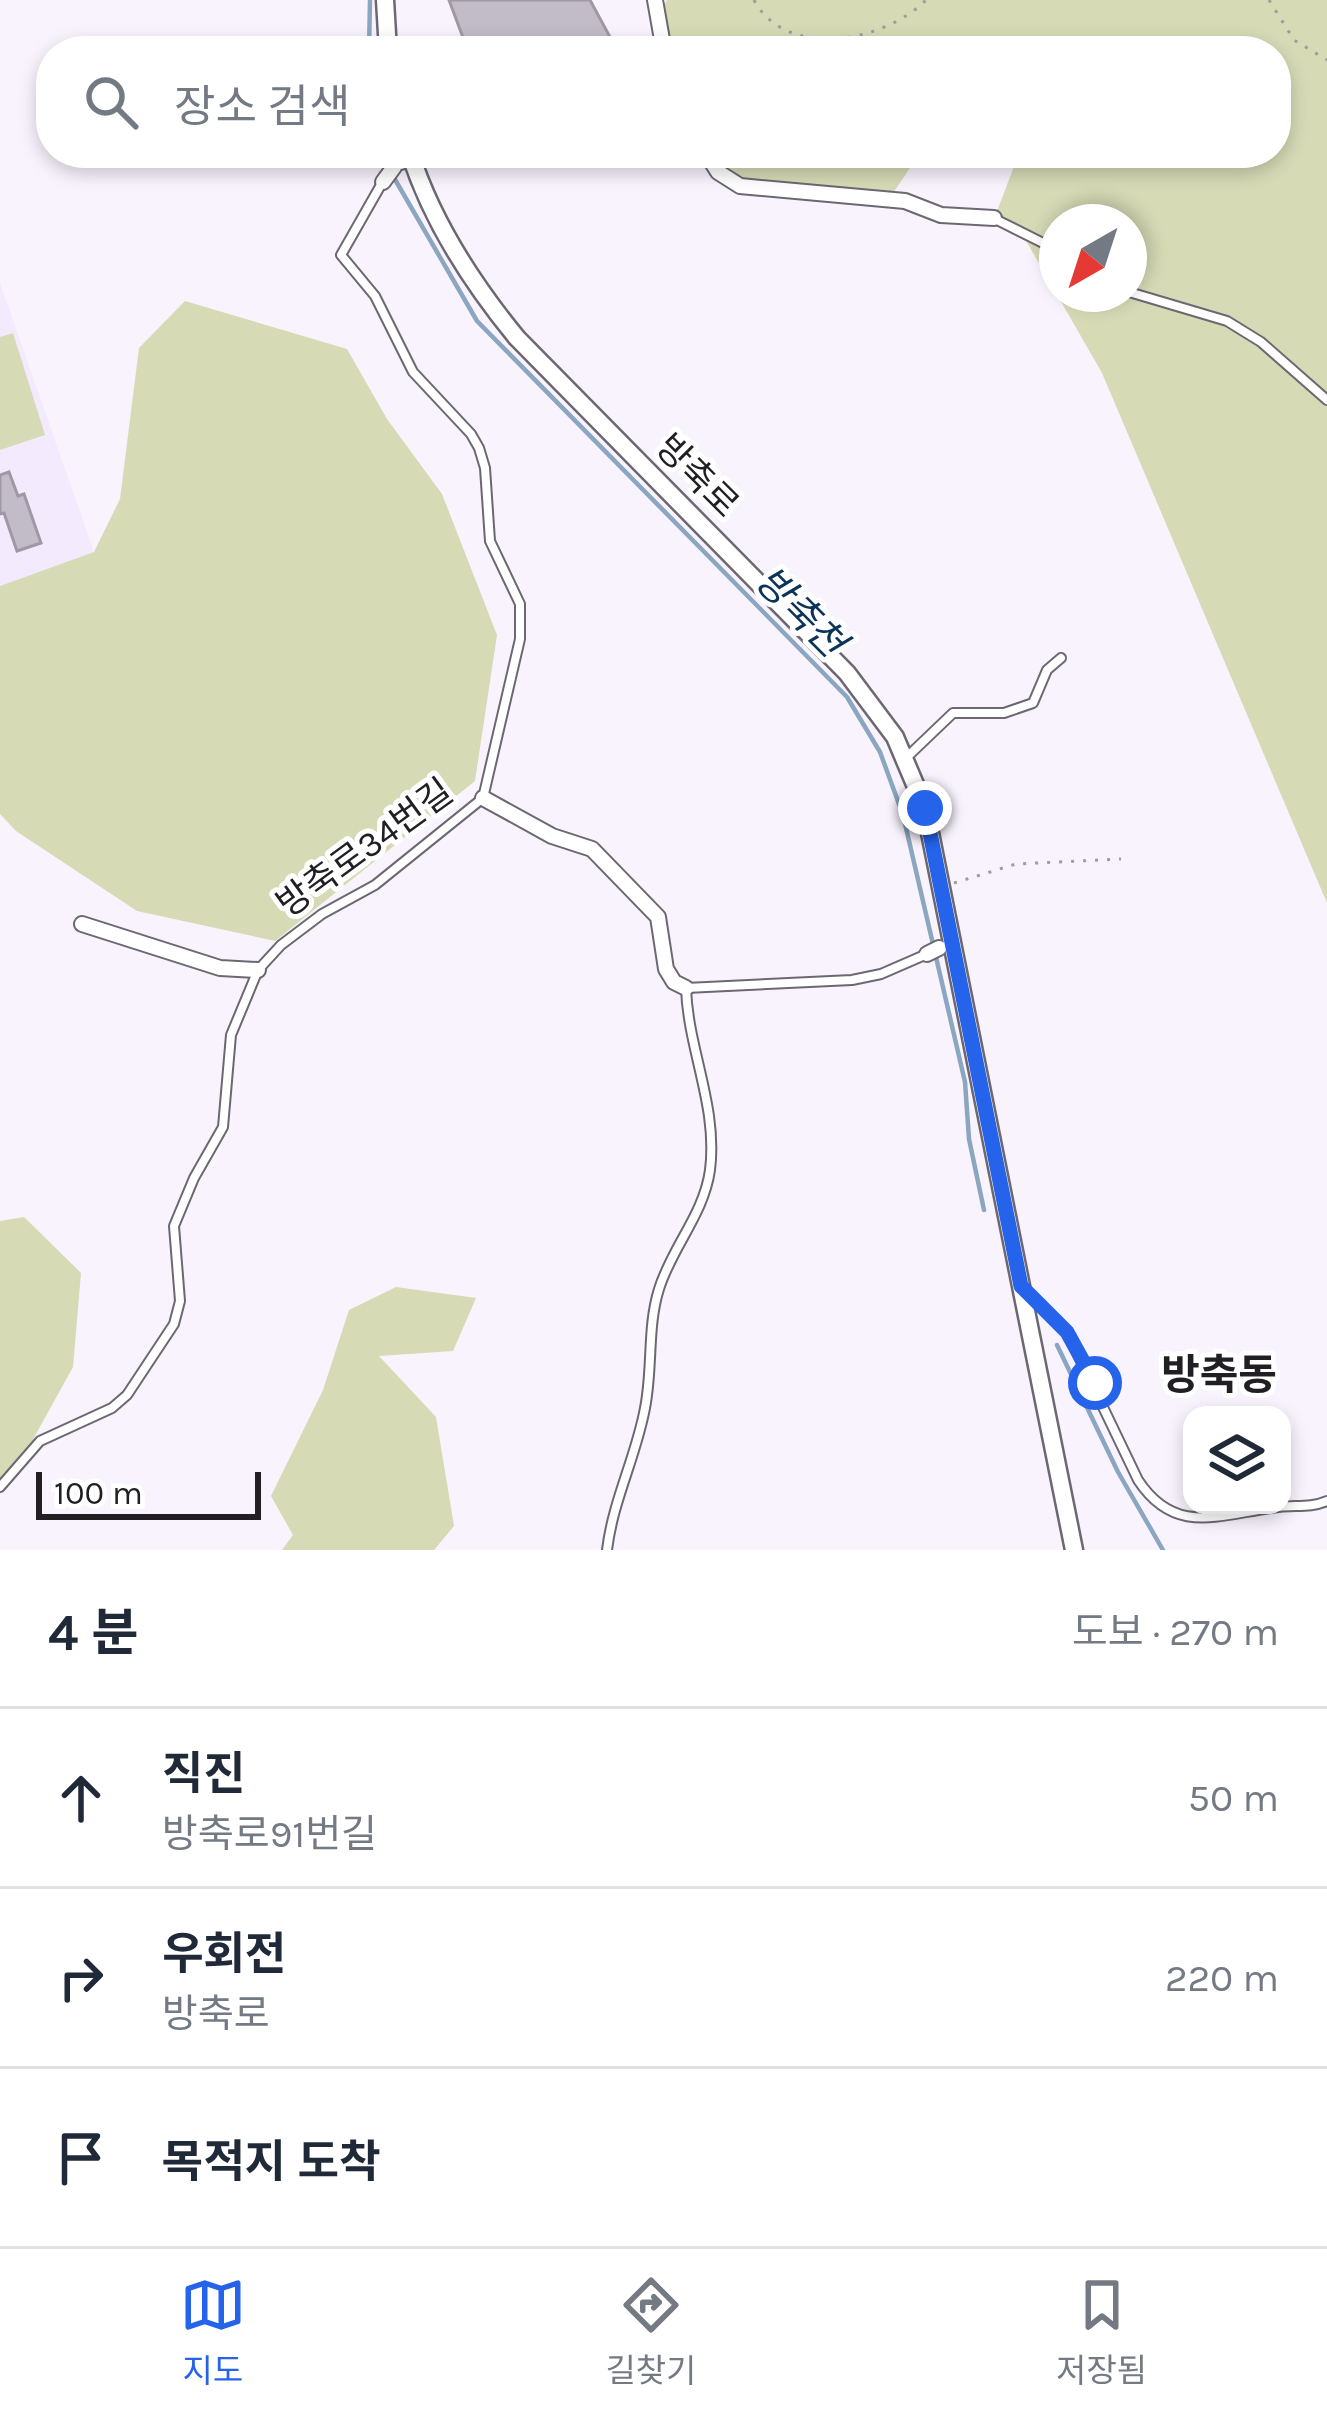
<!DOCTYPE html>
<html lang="ko">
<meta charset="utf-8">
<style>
:root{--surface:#fff;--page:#f6f6f7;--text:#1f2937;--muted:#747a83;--line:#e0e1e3;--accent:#2563eb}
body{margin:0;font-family:Karla,"Noto Sans KR",sans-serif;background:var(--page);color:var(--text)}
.controls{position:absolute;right:36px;bottom:36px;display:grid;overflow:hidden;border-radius:24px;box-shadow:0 6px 18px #0003}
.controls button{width:108px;height:108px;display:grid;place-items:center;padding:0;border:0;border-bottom:3px solid var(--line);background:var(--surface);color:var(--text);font:60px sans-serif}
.compass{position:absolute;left:1039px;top:204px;width:108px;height:108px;border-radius:50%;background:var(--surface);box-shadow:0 6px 18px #0003;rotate:219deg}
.scale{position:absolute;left:36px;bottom:30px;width:225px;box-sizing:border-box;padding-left:12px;border:6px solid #211f23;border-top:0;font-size:33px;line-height:42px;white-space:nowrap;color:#211f23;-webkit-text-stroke:9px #fff;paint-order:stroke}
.stop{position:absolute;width:36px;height:36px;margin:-27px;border:9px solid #2563eb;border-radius:50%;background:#fff}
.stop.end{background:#2563eb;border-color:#fff;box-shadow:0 3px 12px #0008}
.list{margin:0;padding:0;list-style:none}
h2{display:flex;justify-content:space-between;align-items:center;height:156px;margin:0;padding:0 48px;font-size:51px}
h2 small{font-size:39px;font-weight:400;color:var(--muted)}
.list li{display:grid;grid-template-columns:78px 1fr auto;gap:36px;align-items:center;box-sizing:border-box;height:180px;padding:0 48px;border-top:3px solid var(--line)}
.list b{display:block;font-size:45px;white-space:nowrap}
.list p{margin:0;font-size:39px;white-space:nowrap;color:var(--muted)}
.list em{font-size:39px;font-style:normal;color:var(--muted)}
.icon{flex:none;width:66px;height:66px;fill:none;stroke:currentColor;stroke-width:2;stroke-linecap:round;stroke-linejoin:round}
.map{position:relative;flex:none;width:1327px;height:1550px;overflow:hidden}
.search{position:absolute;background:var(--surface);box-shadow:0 6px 18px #0003;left:36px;right:36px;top:36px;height:132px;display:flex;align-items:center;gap:30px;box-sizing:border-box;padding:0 42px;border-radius:48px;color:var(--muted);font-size:45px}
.sheet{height:696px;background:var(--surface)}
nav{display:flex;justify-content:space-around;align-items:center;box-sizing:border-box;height:168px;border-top:3px solid var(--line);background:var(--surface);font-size:33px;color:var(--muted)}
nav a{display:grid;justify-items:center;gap:6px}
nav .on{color:var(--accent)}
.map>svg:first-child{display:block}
.built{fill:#f4eafd}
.green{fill:#d6dab5;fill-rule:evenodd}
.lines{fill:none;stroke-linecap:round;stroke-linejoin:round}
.stream{stroke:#8ba6c1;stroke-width:4.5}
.building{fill:#c2bbc8;stroke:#a099a5;stroke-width:3}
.service-casing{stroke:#6d6772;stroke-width:12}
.minor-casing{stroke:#6d6772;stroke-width:18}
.tertiary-casing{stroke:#6d6772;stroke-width:21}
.path{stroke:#9e9ba2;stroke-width:3;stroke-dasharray:3 9;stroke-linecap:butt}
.service{stroke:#fff;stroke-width:8}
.minor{stroke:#fff;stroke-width:14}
.tertiary{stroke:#fff;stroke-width:16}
.route{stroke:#2563eb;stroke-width:15}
.labels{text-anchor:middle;stroke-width:10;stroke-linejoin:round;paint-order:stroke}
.street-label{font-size:36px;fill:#211f23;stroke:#fff}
.water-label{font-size:39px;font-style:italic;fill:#0a3459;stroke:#fff}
.quarter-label{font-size:42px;font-weight:bold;fill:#211f23;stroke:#fff}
</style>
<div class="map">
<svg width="1327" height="1550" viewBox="0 0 1327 1550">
<rect width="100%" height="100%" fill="#f8f3fd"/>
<!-- built -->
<polygon class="built" points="0,283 94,552 0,586"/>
<!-- green -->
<g class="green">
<path d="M667 0H1327V903L1102 373 1025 239 996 214 1019 153H1276V51H670L662 9ZM1057 222H1129V294H1057Z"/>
<polygon points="711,153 938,153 937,161 910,168 891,196 747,183 729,176"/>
<polygon points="185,301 347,349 387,419 442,494 497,635 475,781 275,941 137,911 16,831 0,814 0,586 94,552 120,499 139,348"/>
<polygon points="13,333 45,435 0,450 0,337"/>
<polygon points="24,1217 81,1273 73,1367 31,1443 0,1479 0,1221"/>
<polygon points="396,1287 476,1298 453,1351 379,1356 436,1417 454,1526 434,1550 282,1550 293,1535 271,1496 323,1390 349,1310"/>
</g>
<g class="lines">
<!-- stream -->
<g class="stream">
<polyline points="369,51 370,0"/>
<polyline points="380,153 387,166"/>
<polyline points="393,176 477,321 847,697 880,752 903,815 965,1082 969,1139 984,1210"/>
<polyline points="1057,1345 1118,1472 1163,1550"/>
</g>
</g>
<!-- building -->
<g class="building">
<polygon points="449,0 590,0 610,37 580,51 468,51"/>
<polygon points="9,472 18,496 24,494 41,543 17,551 4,513 0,514 0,475"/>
</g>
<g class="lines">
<defs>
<g id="service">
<polyline points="511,153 519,153"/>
<polyline points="394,167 444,153"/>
<polyline points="995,219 1057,250"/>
<polyline points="1129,292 1227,321 1261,342 1327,400"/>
<polyline points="907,757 953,713 1004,713 1033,703 1047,670 1061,658"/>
<path d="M1026 1291 1067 1332 1138 1480C1176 1538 1222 1513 1279 1507 1296 1505 1311 1508 1327 1501"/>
<polyline points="0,1487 40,1441 112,1408 127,1395 174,1324 180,1301 174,1226 194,1178 223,1127 231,1035 258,970 281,945 322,914 375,885 483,798 520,639 520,604 490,541 485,468 479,448 471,434 413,372 375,296 341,255 382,183"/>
<path d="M607 1550C613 1500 636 1457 645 1408 653 1368 647 1327 659 1289 672 1247 704 1214 710 1170 718 1106 688 1050 686 988L852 980 881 974 927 954"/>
</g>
<g id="minor">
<polyline points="655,0 664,51"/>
<polyline points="706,153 718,172 740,186 905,201 941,215 994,218"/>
<polyline points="383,182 394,167"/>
<polyline points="483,798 552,836 592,849 658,917 666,969 674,982 686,988"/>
<polyline points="82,924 220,968 258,970"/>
<polyline points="927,954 939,948"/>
</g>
<g id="tertiary">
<polyline points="385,0 388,51"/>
<path d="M410 153C432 222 471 282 517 338L847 673 895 737 925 808 1074 1550"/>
</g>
</defs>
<!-- service casing -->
<use href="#service" class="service-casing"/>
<!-- minor casing -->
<use href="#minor" class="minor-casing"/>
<!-- tertiary casing -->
<use href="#tertiary" class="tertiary-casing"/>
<!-- path -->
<g class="path">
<path d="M754 0C787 61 884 42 926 0"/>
<polyline points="1269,0 1294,40 1327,60"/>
<polyline points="954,883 1016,864 1121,859"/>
</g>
<!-- service -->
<use href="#service" class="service"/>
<!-- minor -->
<use href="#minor" class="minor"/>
<!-- tertiary -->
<use href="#tertiary" class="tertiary"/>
</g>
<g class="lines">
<!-- route -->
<polyline class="route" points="925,808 1021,1286 1067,1332 1095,1383"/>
</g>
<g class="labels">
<!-- street labels -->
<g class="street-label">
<text transform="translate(698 475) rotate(45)" y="13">방축로</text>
<text transform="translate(364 847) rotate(-36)" y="13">방축로34번길</text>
</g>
<!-- water labels -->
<g class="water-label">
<text transform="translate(801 611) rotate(45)" y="14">방축천</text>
</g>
<!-- quarter labels -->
<g class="quarter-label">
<text x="1219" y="1389">방축동</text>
</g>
</g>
</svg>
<div class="controls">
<button><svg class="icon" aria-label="layers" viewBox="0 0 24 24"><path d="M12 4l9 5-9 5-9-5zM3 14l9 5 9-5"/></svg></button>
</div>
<svg class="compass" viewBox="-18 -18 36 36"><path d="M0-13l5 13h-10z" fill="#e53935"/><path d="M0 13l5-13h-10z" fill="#747a83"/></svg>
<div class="scale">100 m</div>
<div class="stop" style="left:1095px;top:1383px"></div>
<div class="stop end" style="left:925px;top:808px"></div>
<div class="search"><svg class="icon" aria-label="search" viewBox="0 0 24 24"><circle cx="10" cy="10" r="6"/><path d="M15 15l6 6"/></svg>장소 검색</div>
</div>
<section class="sheet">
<h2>4 분<small>도보 · 270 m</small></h2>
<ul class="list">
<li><svg class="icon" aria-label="ahead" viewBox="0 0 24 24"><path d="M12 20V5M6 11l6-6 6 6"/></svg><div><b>직진</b><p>방축로91번길</p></div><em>50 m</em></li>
<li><svg class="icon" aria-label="right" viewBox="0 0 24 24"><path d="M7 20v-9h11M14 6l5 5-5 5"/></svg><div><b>우회전</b><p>방축로</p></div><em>220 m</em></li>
<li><svg class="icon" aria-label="arrive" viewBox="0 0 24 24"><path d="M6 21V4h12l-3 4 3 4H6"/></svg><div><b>목적지 도착</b></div></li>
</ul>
</section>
<nav>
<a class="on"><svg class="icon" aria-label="map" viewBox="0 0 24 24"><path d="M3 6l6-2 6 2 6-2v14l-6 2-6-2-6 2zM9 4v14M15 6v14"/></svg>지도</a>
<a><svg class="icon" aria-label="directions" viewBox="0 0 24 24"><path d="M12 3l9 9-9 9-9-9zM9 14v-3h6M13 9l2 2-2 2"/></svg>길찾기</a>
<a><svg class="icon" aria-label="saved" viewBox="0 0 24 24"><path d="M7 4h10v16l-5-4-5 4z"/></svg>저장됨</a>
</nav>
